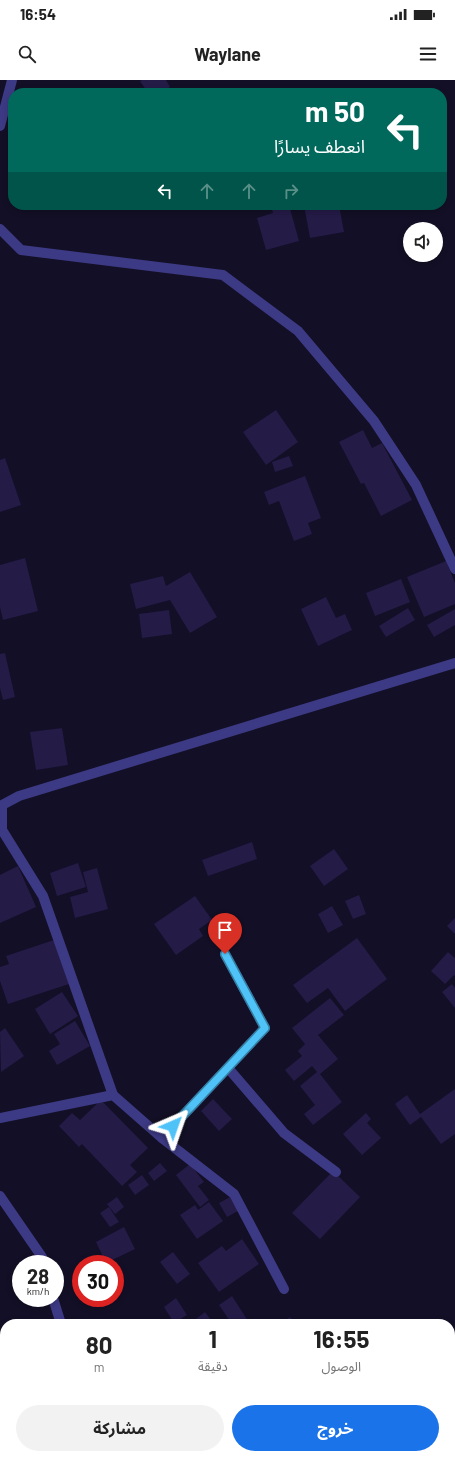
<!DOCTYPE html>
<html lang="ar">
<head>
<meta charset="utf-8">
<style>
	:root { --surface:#fff; --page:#f2f2f2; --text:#222; --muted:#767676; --accent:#1a73e8 }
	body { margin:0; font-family:Barlow,"Noto Sans Arabic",sans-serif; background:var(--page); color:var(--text); direction:rtl; height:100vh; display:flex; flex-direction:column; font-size:15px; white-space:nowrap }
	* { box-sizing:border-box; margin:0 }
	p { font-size:13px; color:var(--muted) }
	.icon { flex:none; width:22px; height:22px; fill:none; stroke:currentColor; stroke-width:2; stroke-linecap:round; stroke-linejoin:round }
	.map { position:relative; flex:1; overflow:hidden; direction:ltr }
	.side { position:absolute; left:0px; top:1239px; width:455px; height:140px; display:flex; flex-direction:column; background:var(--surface); border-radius:16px 16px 0 0; box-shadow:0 2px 6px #0003; direction:rtl }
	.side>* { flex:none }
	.top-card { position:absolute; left:8px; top:8px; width:439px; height:122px; border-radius:16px; box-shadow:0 2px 6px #0003; direction:rtl; background:#00695c; color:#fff; overflow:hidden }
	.buttons { position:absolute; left:403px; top:142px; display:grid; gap:8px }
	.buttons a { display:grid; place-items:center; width:40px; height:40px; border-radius:50%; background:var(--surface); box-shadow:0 2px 6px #0003; font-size:20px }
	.speed { position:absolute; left:12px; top:1175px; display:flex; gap:8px; font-size:20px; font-weight:700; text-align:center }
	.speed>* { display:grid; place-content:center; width:52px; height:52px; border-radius:50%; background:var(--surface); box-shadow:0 2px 6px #0003; line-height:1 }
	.speed small { font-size:10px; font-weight:400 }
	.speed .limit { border:6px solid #d22; background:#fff; color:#111 }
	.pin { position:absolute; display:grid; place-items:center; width:34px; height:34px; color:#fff; margin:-41px -17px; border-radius:50% 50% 50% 0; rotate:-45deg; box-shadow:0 0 4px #0007 }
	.pin .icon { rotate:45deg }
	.me { position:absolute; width:44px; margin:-22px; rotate:43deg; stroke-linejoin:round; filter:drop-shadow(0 0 3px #0008) }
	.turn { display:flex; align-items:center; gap:14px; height:84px; padding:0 16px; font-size:18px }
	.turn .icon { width:52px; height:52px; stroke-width:2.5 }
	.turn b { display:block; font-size:28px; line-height:34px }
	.lanes { display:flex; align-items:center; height:38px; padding:0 16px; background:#0003; justify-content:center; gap:20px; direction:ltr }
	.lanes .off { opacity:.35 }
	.eta { display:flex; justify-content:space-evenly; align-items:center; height:68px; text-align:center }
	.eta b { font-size:24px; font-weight:700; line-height:28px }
	.cta { display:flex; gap:8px; margin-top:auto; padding:8px 16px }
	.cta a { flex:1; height:46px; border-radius:24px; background:var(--accent); color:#fff; font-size:16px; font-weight:700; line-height:46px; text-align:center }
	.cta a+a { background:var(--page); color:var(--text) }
	.status { display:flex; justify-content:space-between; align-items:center; height:28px; padding:0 20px; background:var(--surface); direction:ltr }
	.status svg { height:11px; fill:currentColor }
	header { display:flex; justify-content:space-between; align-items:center; height:52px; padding:0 16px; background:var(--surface); font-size:18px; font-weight:700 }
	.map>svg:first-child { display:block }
</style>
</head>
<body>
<div class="status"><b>16:54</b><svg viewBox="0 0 49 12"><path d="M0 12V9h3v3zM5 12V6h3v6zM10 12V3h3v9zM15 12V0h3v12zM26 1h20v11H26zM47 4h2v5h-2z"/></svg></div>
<header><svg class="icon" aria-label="menu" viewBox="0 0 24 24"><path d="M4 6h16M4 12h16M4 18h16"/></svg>Waylane<svg class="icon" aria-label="search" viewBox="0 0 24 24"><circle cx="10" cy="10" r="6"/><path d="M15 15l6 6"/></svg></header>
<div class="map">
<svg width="455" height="1379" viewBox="0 0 455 1379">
	<rect width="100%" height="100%" fill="#130f26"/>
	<g fill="#241b47">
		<polygon points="142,0 166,0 170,7 161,13 148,13 140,1"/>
		<polygon points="271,125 289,125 299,161 266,170 257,138 273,133"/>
		<polygon points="304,125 339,125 344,152 310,158"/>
		<polygon points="276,330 298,362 266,385 243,352"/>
		<polygon points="363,350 372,368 382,363 412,420 381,436 364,403 361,404 339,362"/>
		<polygon points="289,376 293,386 275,392 272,382"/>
		<polygon points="5,378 21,425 0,432 0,380"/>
		<polygon points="305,396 321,438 308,443 312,454 294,461 279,421 269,425 264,412"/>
		<polygon points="25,478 38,531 3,540 0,527 0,485"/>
		<polygon points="446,481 455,503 455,524 424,537 407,497"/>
		<polygon points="190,492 217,537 190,553 170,520 136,529 130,504 163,496 166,506"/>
		<polygon points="401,499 410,522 375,536 366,513"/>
		<polygon points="326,517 336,538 345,534 352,550 318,566 301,529"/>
		<polygon points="408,528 415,540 386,557 379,546"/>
		<polygon points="455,529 455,545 434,557 427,545"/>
		<polygon points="169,530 172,554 142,558 139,534"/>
		<polygon points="5,573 15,617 3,620 0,608 0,574"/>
		<polygon points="62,648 68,685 36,690 30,652"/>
		<polygon points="252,762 257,779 208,796 202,780"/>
		<polygon points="334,769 348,789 324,806 310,786"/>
		<polygon points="78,783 86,807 57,816 50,793"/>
		<polygon points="18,786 36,827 0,843 0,795"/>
		<polygon points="97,788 108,829 75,838 70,817 88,812 83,792"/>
		<polygon points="359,815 366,834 353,839 345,821"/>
		<polygon points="195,816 212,840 199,849 203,856 176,875 154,844"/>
		<polygon points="332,826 343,845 328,853 318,834"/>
		<polygon points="227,832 235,844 222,852 215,841"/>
		<polygon points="455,838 455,854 447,846"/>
		<polygon points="357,858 387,899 345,931 328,908 307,923 293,905"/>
		<polygon points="54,860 69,904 8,924 0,901 0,887 9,884 6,876"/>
		<polygon points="448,872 455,878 455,896 454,895 445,904 431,891"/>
		<polygon points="452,904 455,908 455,928 442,912"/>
		<polygon points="62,912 78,936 50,954 35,929"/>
		<polygon points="330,918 344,935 318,955 338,979 320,994 342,1022 313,1045 304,1034 315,1025 300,1006 317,992 312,986 294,1001 285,990 302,976 298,971 305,964 292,948"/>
		<polygon points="75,941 90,966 57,985 49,971 60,964 54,954"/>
		<polygon points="5,948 24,976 1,992 0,952"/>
		<polygon points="455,1009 455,1054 441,1064 421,1037 410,1045 395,1024 407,1015 420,1034"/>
		<polygon points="213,1019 232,1039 219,1051 201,1031"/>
		<polygon points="101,1020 148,1068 130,1085 137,1092 122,1106 82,1064 79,1067 59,1046 72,1033 80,1040"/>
		<polygon points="366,1033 371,1039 367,1043 381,1058 362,1075 343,1054"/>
		<polygon points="160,1083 167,1091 154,1101 148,1093"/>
		<polygon points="190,1084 204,1102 198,1106 209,1120 200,1127 176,1095"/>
		<polygon points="333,1091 360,1117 320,1159 292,1133"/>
		<polygon points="142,1095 149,1105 135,1115 128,1105"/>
		<polygon points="117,1117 124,1127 115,1134 107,1124"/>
		<polygon points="230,1117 238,1131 227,1137 219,1123"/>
		<polygon points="209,1122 223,1141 197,1159 180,1135 195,1125 198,1130"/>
		<polygon points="109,1127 119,1142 110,1147 100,1133"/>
		<polygon points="124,1147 135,1169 106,1183 96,1162"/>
		<polygon points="242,1159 259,1184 219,1212 198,1183 222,1166 226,1171"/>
		<polygon points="173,1172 190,1194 177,1204 160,1182"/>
		<polygon points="232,1216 250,1244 232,1244 219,1225"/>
		<polygon points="176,1218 187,1235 174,1243 164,1227"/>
		<polygon points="205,1232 214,1244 194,1244 192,1242"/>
		<polygon points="290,1237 295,1244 280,1244"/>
		<polygon points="450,1371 454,1379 414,1379 413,1378 420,1374 450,1374"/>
		<polygon points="310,1374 333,1374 319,1379 311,1379"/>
	</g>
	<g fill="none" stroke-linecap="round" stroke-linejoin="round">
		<g stroke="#3d3a85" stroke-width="10">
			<polyline points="0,46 12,0"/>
			<polyline points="0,149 21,170 223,195 298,251 374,341 416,405 455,489"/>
			<polyline points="228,988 284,1053 336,1092"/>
			<polyline points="113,1015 43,816 2,750 2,725 19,716 455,583"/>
			<polyline points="0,1038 113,1015 162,1058 265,948 225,874"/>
			<polyline points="162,1058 234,1114 284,1209"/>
			<polyline points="0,1116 42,1177 44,1184"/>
			<polyline points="53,1218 61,1244"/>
			<polyline points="450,1289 455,1295"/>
			<polyline points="112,1374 114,1379"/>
		</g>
	</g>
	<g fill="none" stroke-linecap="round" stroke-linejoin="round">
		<defs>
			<polyline id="route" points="173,1046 265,948 225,874"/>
		</defs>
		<use href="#route" stroke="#337fa1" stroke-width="10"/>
		<use href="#route" stroke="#4fc3f7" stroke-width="7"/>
	</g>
</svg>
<div class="buttons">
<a><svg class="icon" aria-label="sound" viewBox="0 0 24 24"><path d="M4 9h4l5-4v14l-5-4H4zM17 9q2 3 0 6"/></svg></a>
</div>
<div class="speed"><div>28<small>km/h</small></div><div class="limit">30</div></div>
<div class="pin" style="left:225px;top:874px;background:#d93025"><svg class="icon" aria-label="arrive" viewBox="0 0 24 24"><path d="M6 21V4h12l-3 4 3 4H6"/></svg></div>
<svg class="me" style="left:173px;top:1046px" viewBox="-20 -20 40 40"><path d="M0-17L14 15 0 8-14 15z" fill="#4fc3f7" stroke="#fff" stroke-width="4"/></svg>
<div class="top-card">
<div class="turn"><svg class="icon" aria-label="left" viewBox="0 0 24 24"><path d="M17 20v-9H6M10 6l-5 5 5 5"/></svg><div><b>50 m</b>انعطف يسارًا</div></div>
<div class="lanes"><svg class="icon" aria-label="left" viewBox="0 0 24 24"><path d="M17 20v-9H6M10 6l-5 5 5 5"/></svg><svg class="icon off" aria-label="ahead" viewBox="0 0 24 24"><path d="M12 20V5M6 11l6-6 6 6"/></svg><svg class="icon off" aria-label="ahead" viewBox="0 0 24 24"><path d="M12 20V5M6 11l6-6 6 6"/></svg><svg class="icon off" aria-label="right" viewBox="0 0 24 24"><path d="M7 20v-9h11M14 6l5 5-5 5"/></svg></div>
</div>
<section class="side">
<div class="eta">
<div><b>16:55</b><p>الوصول</p></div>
<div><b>1</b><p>دقيقة</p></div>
<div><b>80</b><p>m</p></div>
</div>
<div class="cta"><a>خروج</a><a>مشاركة</a></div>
</section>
</div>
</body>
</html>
